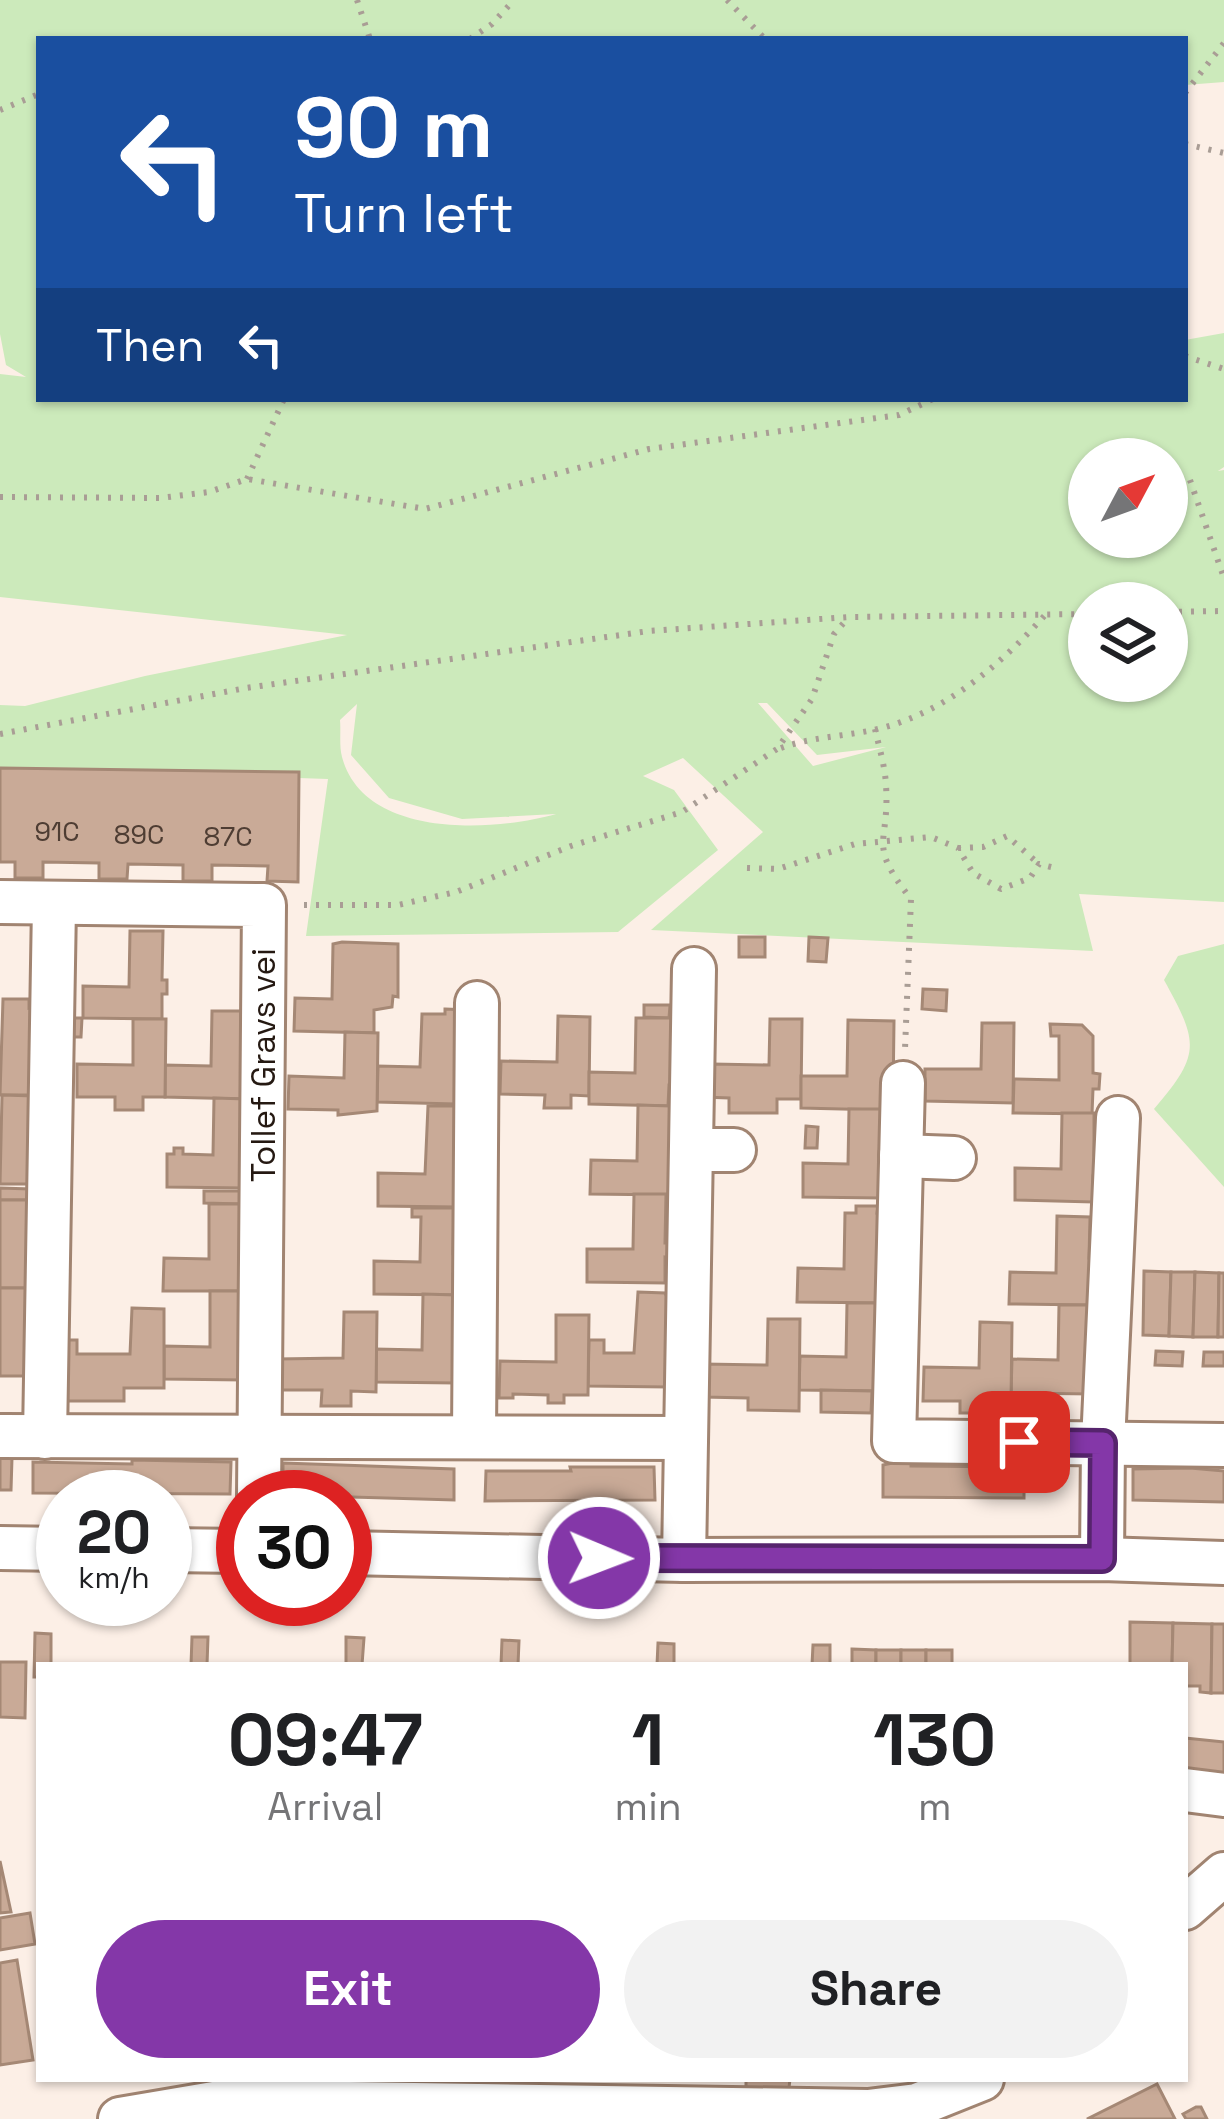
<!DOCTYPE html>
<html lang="en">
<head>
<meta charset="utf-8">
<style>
	:root { --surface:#fff; --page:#f2f2f2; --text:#202124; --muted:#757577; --accent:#8437a8 }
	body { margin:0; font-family:"Space Grotesk",sans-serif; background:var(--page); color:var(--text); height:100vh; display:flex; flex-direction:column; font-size:45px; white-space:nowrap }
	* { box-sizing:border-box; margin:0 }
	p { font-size:39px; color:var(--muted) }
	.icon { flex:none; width:66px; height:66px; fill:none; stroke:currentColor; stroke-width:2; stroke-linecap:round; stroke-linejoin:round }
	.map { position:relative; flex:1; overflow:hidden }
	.details { position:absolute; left:36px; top:1662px; width:1152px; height:420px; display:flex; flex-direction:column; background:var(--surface); border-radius:0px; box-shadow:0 3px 9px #0004 }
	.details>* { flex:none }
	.guide { position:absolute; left:36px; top:36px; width:1152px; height:366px; border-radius:0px; box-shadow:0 3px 9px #0004; background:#1a4fa0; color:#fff; overflow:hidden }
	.needle { width:78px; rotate:49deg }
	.fabs { position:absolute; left:1068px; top:438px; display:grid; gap:24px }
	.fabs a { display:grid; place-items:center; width:120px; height:120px; border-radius:50%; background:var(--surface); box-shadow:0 3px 9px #0004; font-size:60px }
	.speed { position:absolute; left:36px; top:1470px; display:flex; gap:24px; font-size:60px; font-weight:700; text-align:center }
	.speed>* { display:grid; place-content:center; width:156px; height:156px; border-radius:50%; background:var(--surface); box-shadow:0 3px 9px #0004; line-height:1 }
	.speed small { font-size:30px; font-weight:400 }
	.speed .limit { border:18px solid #d22; background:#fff; color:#111 }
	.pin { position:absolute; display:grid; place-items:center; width:102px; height:102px; color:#fff; margin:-51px; border-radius:24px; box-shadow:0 6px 18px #0006 }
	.me { position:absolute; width:132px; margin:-66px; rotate:91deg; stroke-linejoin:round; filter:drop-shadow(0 0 9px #0008) }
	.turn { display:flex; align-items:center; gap:42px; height:252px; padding:0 60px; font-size:54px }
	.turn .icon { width:156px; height:156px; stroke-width:2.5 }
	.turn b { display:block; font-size:84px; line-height:102px }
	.then { display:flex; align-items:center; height:114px; padding:0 60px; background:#0003; gap:24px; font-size:45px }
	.eta { display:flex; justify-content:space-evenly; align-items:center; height:204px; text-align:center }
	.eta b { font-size:72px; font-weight:700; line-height:84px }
	.action { display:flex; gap:24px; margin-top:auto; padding:24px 60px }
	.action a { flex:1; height:138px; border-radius:72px; background:var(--accent); color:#fff; font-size:48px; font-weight:700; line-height:138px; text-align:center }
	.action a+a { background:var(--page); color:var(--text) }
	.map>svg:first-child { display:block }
</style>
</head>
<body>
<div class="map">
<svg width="1224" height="2119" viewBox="0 0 1224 2119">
	<rect width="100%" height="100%" fill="#fcefe6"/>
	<g fill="#cceabb" fill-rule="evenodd">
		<path d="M 0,0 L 1224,0 L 1224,82 L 1185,85 L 1185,39 L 39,39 L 39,399 L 1185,399 L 1185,340 L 1224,333 L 1224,467 L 1218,471 L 1224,470 L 1224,902 L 1079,894 L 1093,951 L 651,930 L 763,832 L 683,758 L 643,776 L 674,790 L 718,850 L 618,932 L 306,936 L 328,779 L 0,768 L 0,705 L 25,706 L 145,676 L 347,635 L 0,597 L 0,374 L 26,377 L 6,365 L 0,334 ZM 1089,459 L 1167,459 L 1167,537 L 1089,537 ZM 1089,603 L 1167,603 L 1167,681 L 1089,681 ZM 758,703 L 767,703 L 817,755 L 886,747 L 813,766 ZM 357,704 L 351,755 L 389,798 L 462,819 L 556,814 C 493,832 364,839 342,757 C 339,746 341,732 340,720 Z"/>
		<path d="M 1224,944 L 1224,1187 L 1154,1109 C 1201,1054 1199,1043 1164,980 L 1178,956 Z"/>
	</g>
	<g fill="#c9aa97" stroke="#a58875" stroke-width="3">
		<polygon points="0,768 299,772 298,882 267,881 268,866 212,865 212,881 183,881 183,865 128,864 127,879 99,879 99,863 43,862 43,878 15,878 15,862 0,862"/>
		<polygon points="130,931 163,931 162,980 167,980 167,994 162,994 162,1019 83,1018 83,986 129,987"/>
		<rect x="739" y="937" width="26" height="20"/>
		<polygon points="809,937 828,938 826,962 808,961"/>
		<polygon points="342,942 398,944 398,997 393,996 392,1007 374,1010 374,1033 294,1031 295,998 332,999 333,944"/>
		<polygon points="923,989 947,990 946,1011 922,1009"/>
		<polygon points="3,999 29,999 29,1008 33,1007 32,1095 0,1095"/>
		<polygon points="644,1005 670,1005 669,1018 644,1017"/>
		<polygon points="445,1009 468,1010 456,1104 377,1102 378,1066 420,1067 422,1014 445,1014"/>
		<polygon points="212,1011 245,1011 244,1099 165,1097 165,1065 211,1066"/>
		<polygon points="558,1016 590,1017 589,1096 571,1095 571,1108 544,1108 545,1095 500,1094 501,1061 557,1062"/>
		<polygon points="69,1018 82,1018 81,1037 68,1037"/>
		<polygon points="636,1018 682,1018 681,1085 669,1085 668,1106 589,1104 589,1072 635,1073"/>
		<polygon points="133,1019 166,1019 165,1097 143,1097 143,1110 115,1110 115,1097 77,1097 77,1064 133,1065"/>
		<polygon points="770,1019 802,1019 801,1099 777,1099 777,1113 729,1113 729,1098 703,1097 713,1064 769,1065"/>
		<polygon points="848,1020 894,1021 893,1098 883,1110 801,1108 801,1076 847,1076"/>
		<polygon points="982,1023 1014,1023 1013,1103 925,1101 925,1069 981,1069"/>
		<polygon points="1050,1024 1082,1025 1093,1036 1093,1073 1100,1074 1099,1089 1093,1089 1092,1114 1013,1113 1014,1079 1059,1080 1059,1036 1051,1036"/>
		<polygon points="345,1032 378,1033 377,1111 338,1115 338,1110 288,1109 289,1076 344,1078"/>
		<polygon points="2,1095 35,1096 34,1184 0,1184"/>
		<polygon points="214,1098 247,1099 246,1188 167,1187 167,1154 174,1154 174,1148 183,1148 183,1154 213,1155"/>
		<polygon points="638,1105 671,1106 670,1195 590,1194 591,1160 637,1161"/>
		<polygon points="428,1106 456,1106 458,1207 378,1206 378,1173 425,1174"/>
		<polygon points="849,1109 882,1109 881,1198 803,1197 803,1163 848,1164"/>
		<polygon points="1062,1113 1094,1113 1094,1155 1100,1156 1100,1176 1093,1176 1093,1202 1015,1200 1015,1168 1061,1169"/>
		<polygon points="806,1126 818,1127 817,1148 805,1148"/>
		<polygon points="0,1188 30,1189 30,1200 0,1200"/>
		<polygon points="204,1191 242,1191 242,1204 204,1203"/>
		<polygon points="634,1194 666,1194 665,1243 670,1243 670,1258 665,1257 665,1283 587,1282 587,1249 633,1249"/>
		<polygon points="0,1200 30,1200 28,1288 0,1288"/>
		<polygon points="209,1204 242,1204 241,1291 163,1291 164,1258 209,1259"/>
		<polygon points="856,1206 878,1206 877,1213 886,1213 885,1303 797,1302 798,1268 844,1269 845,1213 856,1213"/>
		<polygon points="412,1208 454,1208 453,1254 464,1255 464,1274 453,1274 453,1295 374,1294 374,1261 420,1262 421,1217 412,1217"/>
		<polygon points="1057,1216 1090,1217 1089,1258 1096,1258 1095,1281 1089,1281 1088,1305 1009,1304 1010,1272 1056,1273"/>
		<polygon points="1144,1271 1171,1272 1169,1336 1143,1335"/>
		<polygon points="1171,1272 1195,1272 1193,1337 1169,1336"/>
		<polygon points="1195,1272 1219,1273 1218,1337 1193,1337"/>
		<polygon points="1219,1273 1224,1273 1224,1337 1218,1337"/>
		<polygon points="0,1288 32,1288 30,1376 0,1376"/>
		<polygon points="210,1291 244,1291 243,1380 164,1379 164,1346 210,1347"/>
		<polygon points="638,1292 665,1293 668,1299 667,1387 588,1386 589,1340 604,1340 604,1353 634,1353"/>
		<polygon points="423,1294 456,1295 455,1383 376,1382 376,1349 422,1350"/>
		<polygon points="847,1303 880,1303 878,1398 872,1398 872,1391 799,1390 800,1356 846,1357"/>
		<polygon points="1059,1305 1092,1305 1091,1394 1011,1393 1012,1359 1058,1360"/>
		<polygon points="132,1308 164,1309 164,1388 124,1388 124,1401 64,1401 68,1340 77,1340 77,1354 130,1354"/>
		<polygon points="344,1312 377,1312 376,1392 351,1391 351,1406 321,1406 322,1390 277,1390 277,1359 343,1358"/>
		<polygon points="556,1315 589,1315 588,1395 564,1395 564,1403 548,1403 548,1395 513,1394 513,1398 499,1398 500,1361 556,1362"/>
		<polygon points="768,1319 800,1319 799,1411 748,1410 748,1398 704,1397 704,1364 767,1365"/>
		<polygon points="980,1322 1012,1323 1011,1402 990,1401 990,1413 960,1413 960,1401 923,1401 924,1367 979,1368"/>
		<polygon points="1156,1351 1183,1352 1182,1366 1155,1365"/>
		<polygon points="1204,1352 1224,1352 1224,1366 1203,1366"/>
		<polygon points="821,1390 872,1391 871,1413 821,1412"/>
		<polygon points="0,1457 12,1458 11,1490 0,1490"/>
		<polygon points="132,1460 231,1462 230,1494 33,1493 33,1462 132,1464"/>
		<polygon points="897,1462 911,1462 911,1466 1024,1467 1024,1498 883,1497 883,1465"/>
		<polygon points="283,1463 454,1469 454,1500 283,1495"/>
		<polygon points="570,1467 654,1467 655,1500 485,1501 486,1471 571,1471"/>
		<polygon points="1190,1468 1224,1471 1224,1502 1133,1500 1133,1469"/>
		<polygon points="1130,1622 1173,1623 1172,1665 1130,1665"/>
		<polygon points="1173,1623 1212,1624 1211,1693 1200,1692 1200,1686 1185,1686 1185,1665 1172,1665"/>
		<polygon points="1212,1624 1224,1624 1224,1693 1211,1693"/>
		<polygon points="35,1633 51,1634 51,1665 39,1665 39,1677 34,1677"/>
		<polygon points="192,1637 208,1637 207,1665 191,1665"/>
		<polygon points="346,1637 364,1638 362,1665 346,1665"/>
		<polygon points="502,1640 519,1641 518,1665 501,1665"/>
		<polygon points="658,1643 674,1644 674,1665 657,1665"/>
		<polygon points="813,1645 830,1645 830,1665 812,1665"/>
		<polygon points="852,1649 876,1650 876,1665 852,1665"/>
		<rect x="876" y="1650" width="25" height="15"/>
		<rect x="901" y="1650" width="25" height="15"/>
		<rect x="926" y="1650" width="26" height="15"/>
		<polygon points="0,1662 26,1662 25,1718 0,1717"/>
		<polygon points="1185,1738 1224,1742 1224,1774 1185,1770"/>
		<polygon points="0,1861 11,1912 0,1913"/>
		<polygon points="30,1913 35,1944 0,1950 0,1918"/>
		<polygon points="17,1960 33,2060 0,2065 0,1963"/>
		<polygon points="746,2079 790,2079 789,2088 746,2088"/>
		<polygon points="1157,2084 1175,2119 1087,2119"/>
		<polygon points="1196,2107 1201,2107 1207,2119 1186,2119 1183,2114"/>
	</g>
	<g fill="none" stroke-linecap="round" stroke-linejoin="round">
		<defs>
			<g id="minor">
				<polyline points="0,902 264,905 259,1497"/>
				<polyline points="903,1083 894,1441 1224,1445"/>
				<polyline points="691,1150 734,1150"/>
				<polyline points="901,1156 954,1158"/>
				<polyline points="0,1436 686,1438"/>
				<polyline points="45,1437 54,905"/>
				<polyline points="474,1437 477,1003"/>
				<polyline points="0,1548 63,1549"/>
				<polyline points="165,1550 243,1551"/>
				<polyline points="345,1553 684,1560 1102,1559 1224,1563"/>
				<polyline points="1102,1559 1103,1443 1118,1118"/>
				<polyline points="684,1560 694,969"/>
				<polyline points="1185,1790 1224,1795"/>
				<polyline points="1185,1908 1224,1874"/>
				<polyline points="120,2119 226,2101 868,2111 917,2105 982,2079"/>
			</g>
		</defs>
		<use href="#minor" stroke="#a18471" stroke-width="48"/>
		<g stroke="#a99d95" stroke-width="6" stroke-dasharray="3 9" stroke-linecap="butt">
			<polyline points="357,0 370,39"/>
			<polyline points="727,0 765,39"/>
			<polyline points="470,39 492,24 514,0"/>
			<polyline points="1185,93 1224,43"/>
			<polyline points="0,110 39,94"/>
			<polyline points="1185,144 1224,153"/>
			<polyline points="1185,356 1224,369"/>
			<polyline points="247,479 284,399"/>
			<polyline points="1190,480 1224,578"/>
			<polyline points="0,497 160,498 209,492 247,479 425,509 649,449 899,415 933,399"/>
			<polyline points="1167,612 1224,611"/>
			<path d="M 875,729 C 879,747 885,766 886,785 C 890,846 866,842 911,899 L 905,1049"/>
			<polyline points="0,734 246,688 649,631 849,617 1089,614"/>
			<path d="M 781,748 C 819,734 862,737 901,722 C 957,702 1006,659 1045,615"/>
			<polyline points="958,848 983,847 1007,836 1039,864"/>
			<polyline points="747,868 778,869 855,844 931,837 958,848 973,873 1001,889 1030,878 1039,864 1059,869"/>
			<polyline points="304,905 398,905 456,892 571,846 682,812 777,749 812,699 834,634 848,618"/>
		</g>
		<use href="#minor" stroke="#fff" stroke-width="42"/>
	</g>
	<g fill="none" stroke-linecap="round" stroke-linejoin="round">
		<defs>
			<polyline id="route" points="599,1558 1102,1559 1103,1443 1019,1442"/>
		</defs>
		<use href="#route" stroke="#56246d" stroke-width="30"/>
		<use href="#route" stroke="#8437a8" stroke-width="21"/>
	</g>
	<g text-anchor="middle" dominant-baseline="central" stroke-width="12" stroke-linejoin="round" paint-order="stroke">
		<g font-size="27" fill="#4e3d33">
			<text x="57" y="831">91C</text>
			<text x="139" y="834">89C</text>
			<text x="228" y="836">87C</text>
		</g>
		<g font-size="33" fill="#251912" stroke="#fff">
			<text transform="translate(264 1065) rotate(-90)">Tollef Gravs vei</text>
		</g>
	</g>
</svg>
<div class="fabs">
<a><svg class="needle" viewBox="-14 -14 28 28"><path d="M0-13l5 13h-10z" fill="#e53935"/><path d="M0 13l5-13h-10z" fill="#757577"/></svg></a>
<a><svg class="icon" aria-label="layers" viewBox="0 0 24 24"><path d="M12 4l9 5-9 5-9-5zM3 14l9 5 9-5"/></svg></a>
</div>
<div class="speed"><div>20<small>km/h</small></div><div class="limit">30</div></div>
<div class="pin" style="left:1019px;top:1442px;background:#d93025"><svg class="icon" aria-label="arrive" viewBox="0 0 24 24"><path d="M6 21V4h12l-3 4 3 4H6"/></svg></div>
<svg class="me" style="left:599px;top:1558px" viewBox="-20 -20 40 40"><circle r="17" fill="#8437a8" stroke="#fff" stroke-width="3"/><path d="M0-11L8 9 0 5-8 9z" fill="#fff"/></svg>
<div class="guide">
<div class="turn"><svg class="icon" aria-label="left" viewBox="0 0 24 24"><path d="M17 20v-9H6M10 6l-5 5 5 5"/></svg><div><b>90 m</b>Turn left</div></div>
<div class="then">Then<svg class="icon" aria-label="left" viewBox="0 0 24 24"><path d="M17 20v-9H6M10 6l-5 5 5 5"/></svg></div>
</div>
<section class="details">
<div class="eta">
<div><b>09:47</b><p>Arrival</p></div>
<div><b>1</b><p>min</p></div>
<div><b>130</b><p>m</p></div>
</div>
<div class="action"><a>Exit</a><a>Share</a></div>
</section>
</div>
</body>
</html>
